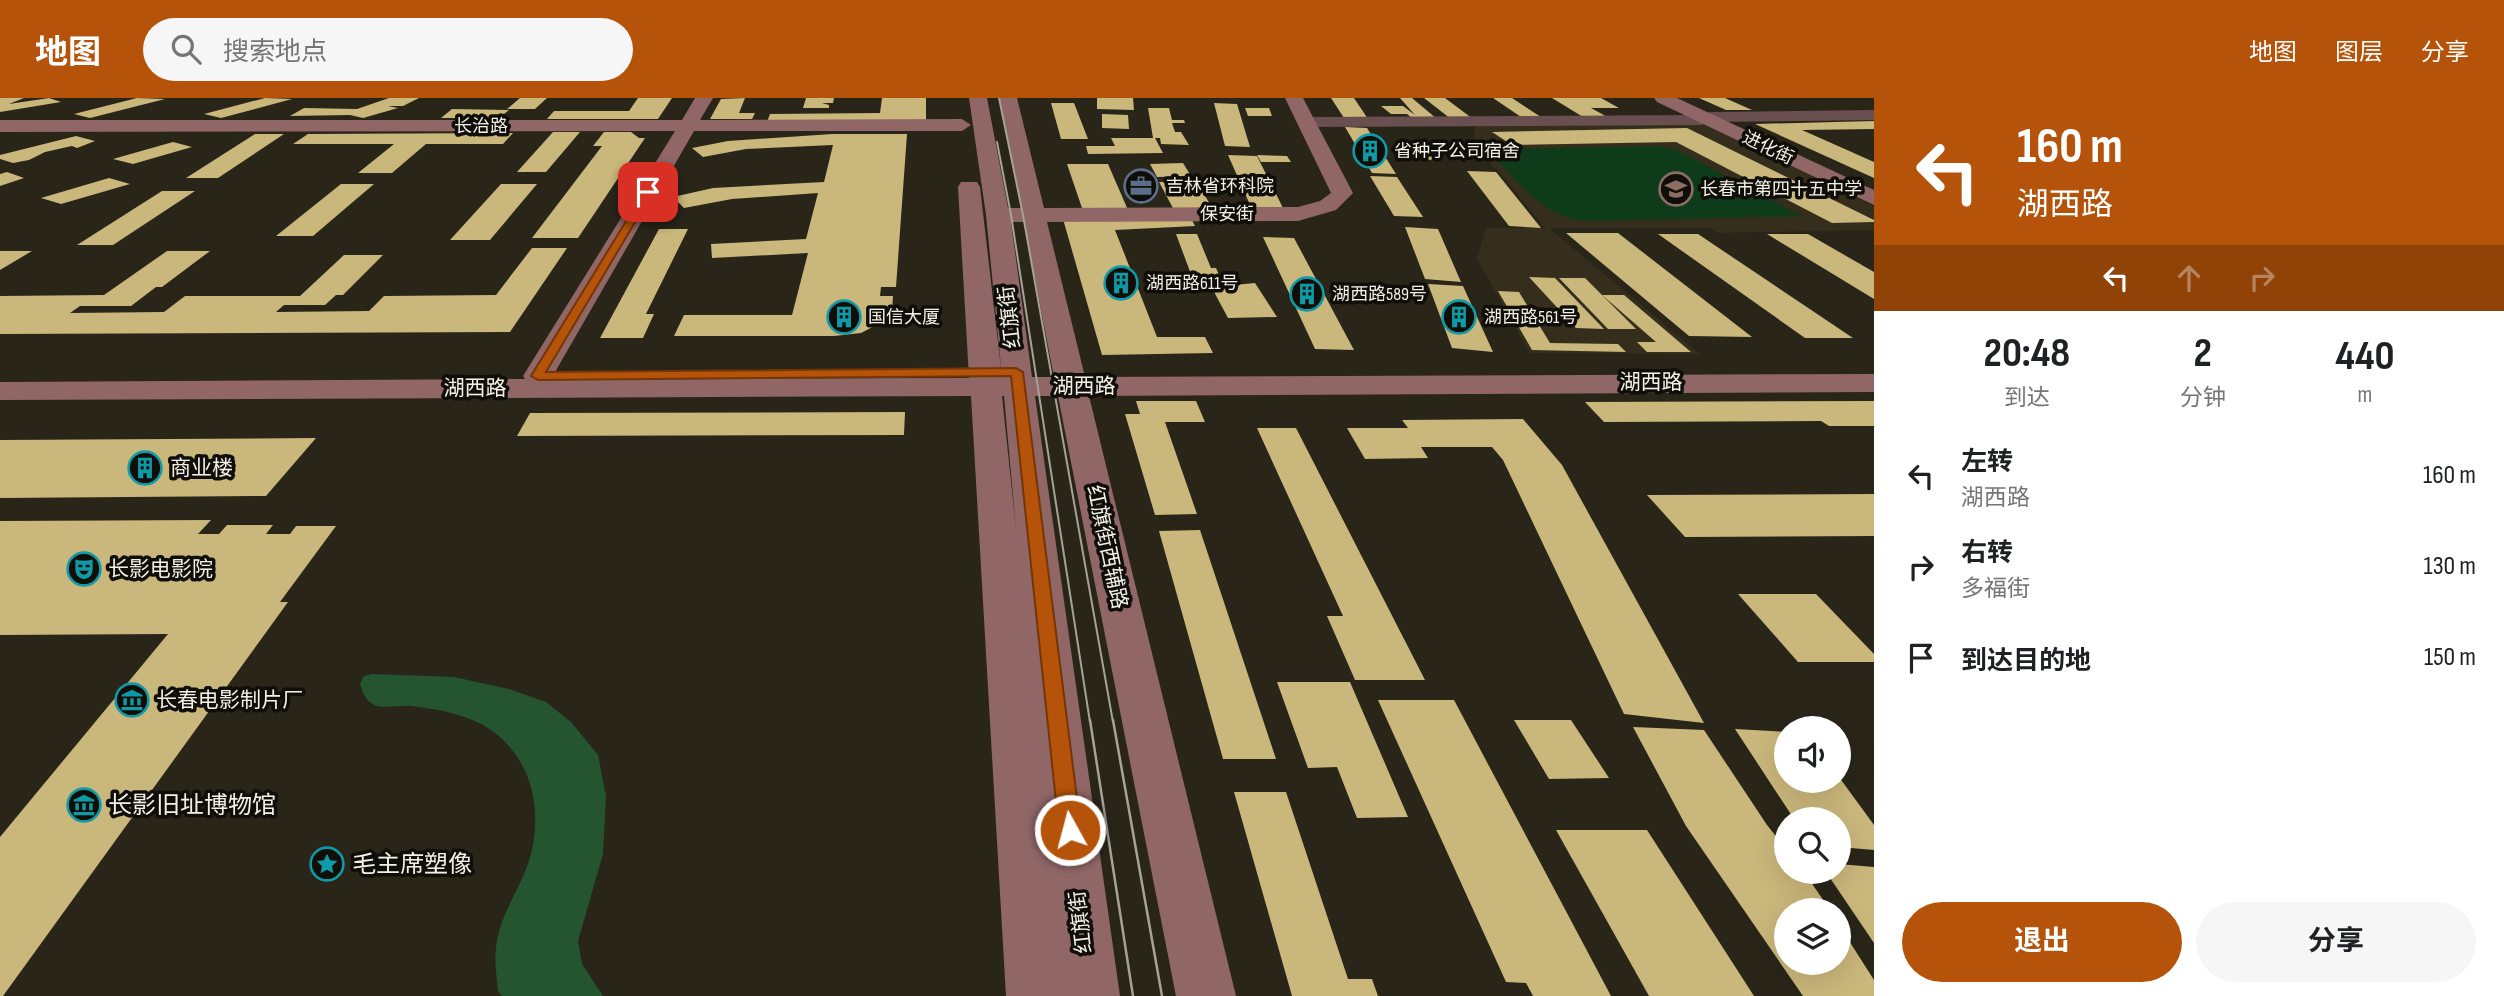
<!DOCTYPE html>
<html lang="zh">
<head>
<meta charset="utf-8">
<style>
	:root { --surface:#fff; --page:#f6f6f6; --text:#202124; --muted:#757577; --accent:#b45309 }
	body { margin:0; font-family:"Sofia Sans Condensed","Noto Sans SC",sans-serif; background:var(--page); color:var(--text); height:100vh; display:flex; flex-direction:column; font-size:26px; white-space:nowrap }
	* { box-sizing:border-box; margin:0 }
	p { font-size:23px; color:var(--muted) }
	.icon { flex:none; width:38px; height:38px; fill:none; stroke:currentColor; stroke-width:2; stroke-linecap:round; stroke-linejoin:round }
	.map { position:relative; flex:1; overflow:hidden }
	.drawer { display:flex; flex-direction:column; background:var(--surface); width:630px }
	.drawer>* { flex:none }
	.hud { background:#b45309; color:#fff; overflow:hidden }
	.tools { position:absolute; left:1774px; top:618px; display:grid; gap:14px }
	.tools a { display:grid; place-items:center; width:77px; height:77px; border-radius:50%; background:var(--surface); box-shadow:0 7px 28px #0002; font-size:35px }
	.pin { position:absolute; display:grid; place-items:center; width:60px; height:60px; color:#fff; margin:-30px; border-radius:14px; box-shadow:0 4px 10px #0006 }
	.me { position:absolute; width:77px; margin:-38px; rotate:353deg; stroke-linejoin:round; filter:drop-shadow(0 0 5px #0008) }
	.turn { display:flex; align-items:center; gap:24px; height:147px; padding:0 28px; font-size:32px }
	.turn .icon { width:91px; height:91px; stroke-width:2.5 }
	.turn b { display:block; font-size:49px; line-height:60px }
	.lanes { display:flex; align-items:center; height:66px; padding:0 28px; background:#0003; justify-content:center; gap:35px; direction:ltr }
	.lanes .off { opacity:.35 }
	.eta { display:flex; justify-content:space-evenly; align-items:center; height:119px; text-align:center }
	.eta b { font-size:42px; font-weight:700; line-height:49px }
	.action { display:flex; gap:14px; margin-top:auto; padding:14px 28px }
	.action a { flex:1; height:80px; border-radius:42px; background:var(--accent); color:#fff; font-size:28px; font-weight:700; line-height:80px; text-align:center }
	.action a+a { background:var(--page); color:var(--text) }
	ul { padding:0; list-style:none }
	li { display:flex; align-items:center; gap:21px; height:91px; padding:0 28px }
	li div { flex:1 }
	li b { display:block; font-size:26px }
	li em { font-style:normal }
	header { display:flex; align-items:center; gap:42px; box-sizing:border-box; height:98px; padding:0 35px; background:var(--accent); color:#fff }
	header strong { font-size:33px }
	nav { display:flex; gap:38px; margin-inline-start:auto; font-size:24px }
	.search { width:490px; height:63px; background:var(--page); display:flex; align-items:center; gap:18px; box-sizing:border-box; padding:0 24px; border-radius:38px; color:var(--muted); font-size:26px }
	main { display:flex; flex:1; min-height:0 }
	.map>svg:first-child { display:block }
</style>
</head>
<body>
<header>
<strong>地图</strong>
<div class="search"><svg class="icon" aria-label="search" viewBox="0 0 24 24"><circle cx="10" cy="10" r="6"/><path d="M15 15l6 6"/></svg>搜索地点</div>
<nav><a>地图</a><a>图层</a><a>分享</a></nav>
</header>
<main>
<div class="map">
<svg width="1874" height="898" viewBox="0 0 1874 898">
	<rect width="100%" height="100%" fill="#292519"/>
	<polygon fill="#352e1c" points="1704,25 1874,108 1874,132 1717,135 1710,130 1549,130 1700,256 1530,255 1477,161 1486,130 1545,130 1499,74 1472,48 1475,30 1479,27"/>
	<path fill="#0e3c1b" d="M 1658,48 L 1677,52 L 1801,118 L 1587,123 C 1543,120 1520,85 1491,56 L 1501,51 Z"/>
	<path fill="#255530" d="M 372,576 L 454,579 L 509,591 L 546,604 L 571,624 L 598,657 L 606,698 L 603,756 L 578,843 L 582,866 L 603,898 L 502,898 L 498,893 C 497,879 494,864 496,850 C 499,819 518,794 528,766 C 549,704 525,635 458,617 C 443,612 427,610 411,608 C 401,607 384,611 374,607 C 365,602 363,595 360,586 L 364,578 Z"/>
	<g fill="#cab77b">
		<polygon points="0,0 24,0 9,6 49,0 61,4 0,14"/>
		<polygon points="137,0 165,1 90,20 74,16"/>
		<polygon points="265,0 292,1 221,20 204,16"/>
		<polygon points="389,0 419,0 403,8 388,8 398,10 363,20 350,17 290,18 304,10 357,11"/>
		<polygon points="520,0 547,0 535,11 507,11"/>
		<polygon points="638,0 672,0 658,21 547,21 554,13 629,13"/>
		<polygon points="745,0 739,15 755,15 752,21 710,21 721,1"/>
		<polygon points="806,0 834,0 833,5 822,5 829,7 829,10 803,10"/>
		<polygon points="882,0 926,0 926,23 767,24 770,16 880,15"/>
		<polygon points="1097,0 1133,0 1134,12 1097,11"/>
		<polygon points="1331,0 1354,0 1368,21 1344,20"/>
		<polygon points="1400,0 1412,0 1437,21 1413,21 1407,16 1391,16 1381,8 1403,8 1415,17"/>
		<polygon points="1424,0 1445,0 1473,21 1451,21"/>
		<polygon points="1493,0 1512,0 1544,21 1524,21"/>
		<polygon points="1552,0 1601,0 1619,10 1591,10 1611,21 1588,22"/>
		<polygon points="1699,0 1725,0 1752,12 1726,12"/>
		<polygon points="1051,5 1074,5 1088,41 1061,41"/>
		<polygon points="1214,5 1237,6 1250,49 1225,48"/>
		<polygon points="1148,10 1169,10 1172,22 1184,22 1185,25 1172,25 1175,34 1181,34 1189,47 1161,46 1160,40 1153,40"/>
		<polygon points="1245,10 1269,10 1272,18 1248,18"/>
		<polygon points="452,11 509,12 499,20 441,20"/>
		<polygon points="1102,16 1128,17 1129,31 1102,30"/>
		<polygon points="1874,23 1874,31 1802,32 1874,64 1874,80 1755,26"/>
		<polygon points="1345,29 1367,30 1396,76 1372,75"/>
		<polygon points="1687,30 1874,122 1874,124 1832,125 1676,44 1512,47 1492,34"/>
		<polygon points="553,34 580,34 546,74 517,74"/>
		<polygon points="604,34 631,34 639,40 645,40 578,140 532,140 602,48 593,48"/>
		<polygon points="513,35 503,46 426,46 392,75 358,75 394,46 293,46 308,36"/>
		<polygon points="255,36 284,36 218,80 186,80"/>
		<polygon points="832,36 907,36 896,189 881,189 880,198 893,198 892,215 888,221 861,235 834,238 674,238 684,217 792,217 808,155 712,160 711,146 806,141 818,95 732,101 684,110 673,99 713,90 824,84 833,47 746,51 703,59 692,50 728,43"/>
		<polygon points="76,38 95,43 77,50 72,48 45,54 29,62 13,65 0,61 0,57"/>
		<polygon points="1111,40 1155,40 1163,55 1088,56 1086,48 1115,48"/>
		<polygon points="1415,43 1442,47 1431,62 1404,57"/>
		<polygon points="173,44 192,49 133,66 113,61"/>
		<polygon points="1228,57 1257,58 1283,110 1251,109"/>
		<polygon points="1257,57 1287,58 1291,64 1261,64"/>
		<polygon points="1183,65 1191,78 1157,79 1150,66"/>
		<polygon points="1067,66 1108,66 1128,112 1083,113"/>
		<polygon points="1467,73 1496,74 1541,130 1509,128"/>
		<polygon points="7,74 24,80 0,88 0,76"/>
		<polygon points="1370,78 1397,79 1423,119 1394,118"/>
		<polygon points="109,80 130,86 61,106 41,100"/>
		<polygon points="1196,83 1213,111 1174,112 1159,84"/>
		<polygon points="341,86 374,86 313,138 276,138"/>
		<polygon points="501,86 537,86 490,142 450,142"/>
		<polygon points="162,93 195,93 113,147 77,147"/>
		<polygon points="1191,120 1195,128 1115,132 1157,239 1205,239 1213,255 1102,257 1063,121"/>
		<polygon points="1405,129 1438,131 1461,184 1425,181"/>
		<polygon points="659,131 688,131 646,216 654,216 643,240 600,240"/>
		<polygon points="1566,135 1618,135 1752,239 1689,238"/>
		<polygon points="1176,136 1197,136 1211,170 1216,170 1224,188 1255,185 1277,219 1228,220 1213,192 1223,192 1220,188 1195,187"/>
		<polygon points="1658,136 1698,136 1853,240 1805,240"/>
		<polygon points="1767,136 1808,136 1874,174 1874,201"/>
		<polygon points="1263,139 1294,140 1354,252 1315,251"/>
		<polygon points="532,150 567,150 510,234 0,236 0,198 104,197 167,153 210,153 162,189 156,189 131,208 80,208 70,215 164,214 185,198 300,198 344,157 383,157 343,197 336,197 325,207 284,207 276,214 369,213 384,198 496,197"/>
		<polygon points="0,153 32,153 0,172"/>
		<polygon points="1529,179 1555,180 1604,231 1576,230"/>
		<polygon points="1559,180 1585,180 1636,231 1608,231"/>
		<polygon points="1428,186 1463,188 1493,254 1452,250"/>
		<polygon points="1498,193 1519,194 1550,245 1618,246 1626,254 1532,252"/>
		<polygon points="1602,197 1624,197 1691,254 1647,254 1637,244 1656,244"/>
		<polygon points="1136,303 1196,303 1205,324 1165,324 1197,416 1155,417 1125,316 1140,316"/>
		<polygon points="1874,303 1874,328 1829,328 1821,323 1604,324 1585,304"/>
		<polygon points="905,314 904,337 517,338 530,315"/>
		<polygon points="1523,321 1562,367 1704,625 1624,616 1503,362 1492,349 1421,349 1428,360 1365,361 1347,330 1408,330 1402,322"/>
		<polygon points="1257,330 1296,330 1425,582 1355,582 1327,518 1343,518"/>
		<polygon points="316,340 266,398 0,400 0,342"/>
		<polygon points="1874,396 1874,438 1685,439 1647,397"/>
		<polygon points="211,422 198,436 219,436 227,427 273,427 266,436 290,436 296,428 336,428 280,504 288,504 3,898 0,898 0,739 168,536 0,537 0,423"/>
		<polygon points="1200,432 1276,661 1223,661 1159,433"/>
		<polygon points="1738,496 1816,496 1874,556 1874,564 1798,564"/>
		<polygon points="1277,584 1350,584 1408,719 1357,720 1337,669 1308,670"/>
		<polygon points="1378,602 1454,602 1611,898 1533,898 1526,885 1506,884"/>
		<polygon points="1514,622 1571,622 1609,680 1549,681"/>
		<polygon points="1633,629 1704,632 1767,727 1787,752 1787,774 1804,774 1830,812 1787,812 1787,864 1839,864 1839,827 1874,882 1874,898 1803,898 1686,728"/>
		<polygon points="1735,631 1787,634 1787,682 1839,682 1839,679 1874,727 1874,752 1839,749 1839,721 1794,721"/>
		<polygon points="1234,694 1286,694 1348,881 1372,881 1378,898 1292,898"/>
		<polygon points="1556,732 1647,732 1754,898 1649,898"/>
		<polygon points="1839,766 1874,769 1874,845 1826,774 1839,774"/>
	</g>
	<g fill="none" stroke-linecap="round" stroke-linejoin="round">
		<polygon fill="#6a4f50" fill-rule="evenodd" points="1874,12 1874,22 1712,24 1701,27 1307,29 1299,24 1307,19 1700,17 1711,14"/>
		<g fill="#906667" fill-rule="evenodd">
			<path d="M 695,0 L 713,0 L 700,22 L 962,21 L 971,27 L 962,33 L 694,33 L 551,281 L 969,280 L 958,89 L 961,84 L 977,84 L 980,89 L 1002,279 L 986,117 L 969,0 L 987,0 L 1008,110 L 1021,110 L 999,0 L 1017,0 L 1044,110 L 1298,109 L 1320,103 L 1331,95 L 1285,0 L 1303,0 L 1353,95 L 1336,112 L 1298,123 L 1047,124 L 1085,279 L 1874,276 L 1874,294 L 1089,298 L 1236,898 L 1176,898 L 1058,298 L 1035,298 L 1120,898 L 1006,898 L 971,298 L 0,302 L 0,284 L 525,281 L 523,278 L 675,33 L 0,34 L 0,22 L 682,22 ZM 1011,124 L 1024,124 L 1054,279 L 1032,279 ZM 1002,298 L 1004,298 L 1016,431 Z"/>
			<polygon points="1654,0 1677,0 1874,92 1874,107 1657,4"/>
		</g>
		<g stroke="#a5a298" stroke-width="2">
			<polyline points="999,0 1023,117 1113,624"/>
			<polyline points="997,44 1011,117 1090,624"/>
		</g>
		<g stroke="#a5a298" stroke-width="2.5">
			<polyline points="1090,622 1133,898"/>
			<polyline points="1113,622 1162,898"/>
		</g>
	</g>
	<polygon fill="#b45309" stroke="#753606" stroke-width="2" points="648,91 653,94 546,274 1016,270 1023,274 1081,732 1077,738 1070,741 1062,738 1059,732 1011,278 538,282 531,278 644,94"/>
	<defs>
		<symbol id="building-ring" viewBox="-11 -11 22 22"><circle r="9.5" fill="#100e09" stroke="#0f9aa8" stroke-width="1.5"/><path d="M-4-6H4V6H1V3H-1V6H-4ZM-2.5-4.3h1.7v1.8h-1.7ZM.8-4.3h1.7v1.8H.8ZM-2.5-1h1.7V.8h-1.7ZM.8-1h1.7V.8H.8Z" fill="#0f9aa8"/></symbol>
		<symbol id="office-ring" viewBox="-11 -11 22 22"><circle r="9.5" fill="#100e09" stroke="#5c6f8a" stroke-width="1.5"/><path d="M-6-3h4V-5.5h4V-3h4V5H-6ZM-1-4.5V-3h2v-1.5ZM-6 0V1H6V0Z" fill="#5c6f8a"/></symbol>
		<symbol id="school-ring" viewBox="-11 -11 22 22"><circle r="9.5" fill="#100e09" stroke="#8d6e63" stroke-width="1.5"/><path d="M0-5L7-2L0 1L-7-2ZM-4 1L0 2.5L4 1V4Q0 6-4 4Z" fill="#8d6e63"/></symbol>
		<symbol id="theatre-ring" viewBox="-11 -11 22 22"><circle r="9.5" fill="#100e09" stroke="#0f9aa8" stroke-width="1.5"/><path d="M-5-5.5Q0-4 5-5.5V0Q5 5 0 6Q-5 5-5 0ZM-3.3-2.5H-1v1.5H-3.3ZM1-2.5H3.3v1.5H1ZM-2.8 1Q0 5.5 2.8 1Z" fill="#0f9aa8"/></symbol>
		<symbol id="museum-ring" viewBox="-11 -11 22 22"><circle r="9.5" fill="#100e09" stroke="#0f9aa8" stroke-width="1.5"/><path d="M0-6L6-3V-2H-6V-3ZM-5-1h2V3h-2ZM-1-1h2V3h-2ZM3-1h2V3H3ZM-6 4H6V6H-6Z" fill="#0f9aa8"/></symbol>
		<symbol id="sight-ring" viewBox="-11 -11 22 22"><circle r="9.5" fill="#100e09" stroke="#0f9aa8" stroke-width="1.5"/><path d="M0-6L1.8-2.2L6-1.7L2.9 1.2L3.7 5.4L0 3.3L-3.7 5.4L-2.9 1.2L-6-1.7L-1.8-2.2Z" fill="#0f9aa8"/></symbol>
	</defs>
	<g fill-rule="evenodd">
		<use href="#building-ring" x="1351" y="34" width="38" height="38"/>
		<use href="#office-ring" x="1122" y="69" width="38" height="38"/>
		<use href="#school-ring" x="1657" y="72" width="38" height="38"/>
		<use href="#building-ring" x="1102" y="166" width="38" height="38"/>
		<use href="#building-ring" x="1288" y="177" width="38" height="38"/>
		<use href="#building-ring" x="825" y="200" width="38" height="38"/>
		<use href="#building-ring" x="1440" y="200" width="38" height="38"/>
		<use href="#building-ring" x="126" y="351" width="38" height="38"/>
		<use href="#theatre-ring" x="65" y="452" width="38" height="38"/>
		<use href="#museum-ring" x="113" y="583" width="38" height="38"/>
		<use href="#museum-ring" x="65" y="688" width="38" height="38"/>
		<use href="#sight-ring" x="308" y="747" width="38" height="38"/>
	</g>
	<g text-anchor="middle" dominant-baseline="central" stroke-width="7" stroke-linejoin="round" paint-order="stroke">
		<g font-size="18" fill="#f2f0e7" stroke="#100e09">
			<text x="481" y="28">长治路</text>
			<text transform="translate(1768 50) rotate(25)">进化街</text>
			<text x="1227" y="116">保安街</text>
		</g>
		<g font-size="18" fill="#f2f0e7" stroke="#100e09" text-anchor="start">
			<text x="1394" y="53">省种子公司宿舍</text>
			<text x="1166" y="88">吉林省环科院</text>
			<text x="1700" y="91">长春市第四十五中学</text>
			<text x="1146" y="185">湖西路611号</text>
			<text x="1332" y="196">湖西路589号</text>
			<text x="868" y="219">国信大厦</text>
			<text x="1484" y="219">湖西路561号</text>
		</g>
		<g font-size="21" fill="#f2f0e7" stroke="#100e09">
			<text transform="translate(1010 219) rotate(-97)">红旗街</text>
			<text x="1651" y="284">湖西路</text>
			<text x="1084" y="288">湖西路</text>
			<text x="475" y="290">湖西路</text>
			<text transform="translate(1107 449) rotate(78)">红旗街西辅路</text>
			<text transform="translate(1081 824) rotate(-97)">红旗街</text>
		</g>
		<g font-size="21" fill="#f2f0e7" stroke="#100e09" text-anchor="start">
			<text x="170" y="370">商业楼</text>
			<text x="108" y="471">长影电影院</text>
			<text x="156" y="602">长春电影制片厂</text>
		</g>
		<g font-size="24" fill="#f2f0e7" stroke="#100e09" text-anchor="start">
			<text x="108" y="707">长影旧址博物馆</text>
			<text x="352" y="766">毛主席塑像</text>
		</g>
	</g>
</svg>
<div class="tools">
<a><svg class="icon" aria-label="sound" viewBox="0 0 24 24"><path d="M4 9h4l5-4v14l-5-4H4zM17 9q2 3 0 6"/></svg></a>
<a><svg class="icon" aria-label="search" viewBox="0 0 24 24"><circle cx="10" cy="10" r="6"/><path d="M15 15l6 6"/></svg></a>
<a><svg class="icon" aria-label="layers" viewBox="0 0 24 24"><path d="M12 4l9 5-9 5-9-5zM3 14l9 5 9-5"/></svg></a>
</div>
<div class="pin" style="left:648px;top:94px;background:#d93025"><svg class="icon" aria-label="arrive" viewBox="0 0 24 24"><path d="M6 21V4h12l-3 4 3 4H6"/></svg></div>
<svg class="me" style="left:1070px;top:732px" viewBox="-20 -20 40 40"><circle r="17" fill="#b45309" stroke="#fff" stroke-width="3"/><path d="M0-11L8 9 0 5-8 9z" fill="#fff"/></svg>
</div>
<section class="drawer">
<div class="hud">
<div class="turn"><svg class="icon" aria-label="left" viewBox="0 0 24 24"><path d="M17 20v-9H6M10 6l-5 5 5 5"/></svg><div><b>160 m</b>湖西路</div></div>
<div class="lanes"><svg class="icon" aria-label="left" viewBox="0 0 24 24"><path d="M17 20v-9H6M10 6l-5 5 5 5"/></svg><svg class="icon off" aria-label="ahead" viewBox="0 0 24 24"><path d="M12 20V5M6 11l6-6 6 6"/></svg><svg class="icon off" aria-label="right" viewBox="0 0 24 24"><path d="M7 20v-9h11M14 6l5 5-5 5"/></svg></div>
</div>
<div class="eta">
<div><b>20:48</b><p>到达</p></div>
<div><b>2</b><p>分钟</p></div>
<div><b>440</b><p>m</p></div>
</div>
<ul>
<li><svg class="icon" aria-label="left" viewBox="0 0 24 24"><path d="M17 20v-9H6M10 6l-5 5 5 5"/></svg><div><b>左转</b><p>湖西路</p></div><em>160 m</em></li>
<li><svg class="icon" aria-label="right" viewBox="0 0 24 24"><path d="M7 20v-9h11M14 6l5 5-5 5"/></svg><div><b>右转</b><p>多福街</p></div><em>130 m</em></li>
<li><svg class="icon" aria-label="arrive" viewBox="0 0 24 24"><path d="M6 21V4h12l-3 4 3 4H6"/></svg><div><b>到达目的地</b></div><em>150 m</em></li>
</ul>
<div class="action"><a>退出</a><a>分享</a></div>
</section>
</main>
</body>
</html>
